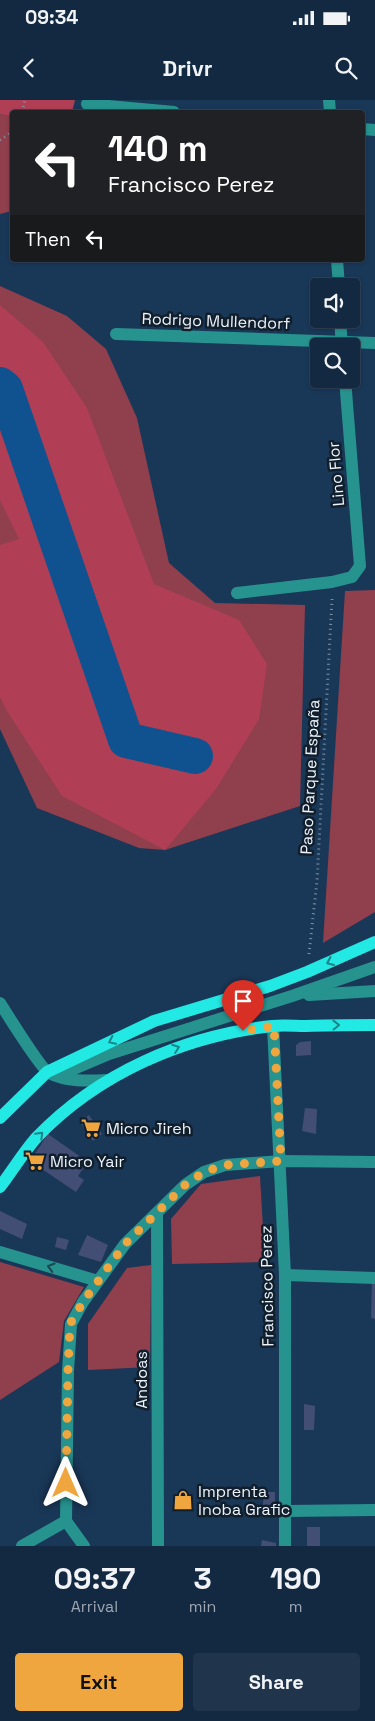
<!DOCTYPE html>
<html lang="en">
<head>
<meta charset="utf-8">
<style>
	:root { --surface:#132941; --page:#20354c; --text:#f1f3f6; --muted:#9da6b1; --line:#32455a; --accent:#f0a63f }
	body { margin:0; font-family:"Space Grotesk",sans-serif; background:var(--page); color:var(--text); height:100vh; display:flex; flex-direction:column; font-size:19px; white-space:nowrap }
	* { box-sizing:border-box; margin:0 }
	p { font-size:16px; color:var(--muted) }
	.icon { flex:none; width:28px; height:28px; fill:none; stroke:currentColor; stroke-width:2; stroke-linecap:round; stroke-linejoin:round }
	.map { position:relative; height:1446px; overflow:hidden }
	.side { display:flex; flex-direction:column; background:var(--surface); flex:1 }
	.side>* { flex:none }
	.hud { position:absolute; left:10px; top:10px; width:355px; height:152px; border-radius:5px; box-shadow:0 1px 4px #0004,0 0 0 1px var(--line); background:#202124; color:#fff; overflow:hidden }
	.buttons { position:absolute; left:310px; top:178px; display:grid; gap:10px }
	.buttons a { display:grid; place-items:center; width:50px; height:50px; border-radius:5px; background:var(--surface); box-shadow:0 1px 4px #0004,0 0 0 1px var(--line); font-size:25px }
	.pin { position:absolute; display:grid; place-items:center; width:42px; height:42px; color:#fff; margin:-51px -21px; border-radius:50% 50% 50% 0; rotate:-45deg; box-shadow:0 0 5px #0007 }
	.pin .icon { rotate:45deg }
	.me { position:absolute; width:55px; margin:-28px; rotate:0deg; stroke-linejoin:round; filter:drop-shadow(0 0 4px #0008) }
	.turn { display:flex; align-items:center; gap:18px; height:105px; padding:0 15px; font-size:22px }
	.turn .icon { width:65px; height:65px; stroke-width:2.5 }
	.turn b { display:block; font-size:35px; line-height:42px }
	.then { display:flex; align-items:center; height:48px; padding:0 15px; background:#0003; gap:10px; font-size:19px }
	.eta { display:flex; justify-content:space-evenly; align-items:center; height:85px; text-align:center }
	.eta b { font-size:30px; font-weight:600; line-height:35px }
	.button { display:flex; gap:10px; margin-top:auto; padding:10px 15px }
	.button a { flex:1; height:58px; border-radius:5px; background:var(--accent); color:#111; font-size:20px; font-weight:600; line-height:58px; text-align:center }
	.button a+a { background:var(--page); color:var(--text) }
	.status { display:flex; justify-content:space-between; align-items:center; height:35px; padding:0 25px; background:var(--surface); direction:ltr }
	.status svg { height:14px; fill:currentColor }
	header { display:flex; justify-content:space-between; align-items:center; height:65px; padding:0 15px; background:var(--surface); font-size:22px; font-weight:600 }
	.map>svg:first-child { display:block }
</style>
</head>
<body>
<div class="status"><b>09:34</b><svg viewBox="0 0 49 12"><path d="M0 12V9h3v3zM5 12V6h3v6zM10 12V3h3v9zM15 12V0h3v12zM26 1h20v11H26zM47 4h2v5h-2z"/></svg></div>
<header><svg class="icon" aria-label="back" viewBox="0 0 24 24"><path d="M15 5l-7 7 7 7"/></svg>Drivr<svg class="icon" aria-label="search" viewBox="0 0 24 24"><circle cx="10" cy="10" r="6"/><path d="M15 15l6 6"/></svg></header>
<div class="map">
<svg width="375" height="1446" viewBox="0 0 375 1446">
	<rect width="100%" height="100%" fill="#193757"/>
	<g fill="#903f4d">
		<polygon points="0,14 12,17 12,111 0,114"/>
		<polygon points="0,186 67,216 106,249 137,318 169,463 215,503 305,505 300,706 165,750 139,748 37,708 0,629"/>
		<polygon points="375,490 375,812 323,843 345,491"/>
		<polygon points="260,1076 265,1162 172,1164 171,1119 201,1084"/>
		<polygon points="0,1162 84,1187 64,1221 59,1262 0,1300"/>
		<polygon points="151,1165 150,1267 88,1270 88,1224 127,1168"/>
	</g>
	<g fill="#b03f56">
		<polygon points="0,0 75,0 72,12 12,12 12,17 0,14"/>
		<polygon points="0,205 43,242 87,308 154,484 239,520 267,564 259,619 216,689 165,750 62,696 7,611 0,597 0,445 19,439 0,400"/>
	</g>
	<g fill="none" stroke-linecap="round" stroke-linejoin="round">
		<polyline stroke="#10528f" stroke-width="36" points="0,285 5,289 126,640 195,656"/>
	</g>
	<g fill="#434e75">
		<polygon points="311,941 311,955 296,956 296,945 300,942"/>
		<polygon points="305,1008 317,1009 316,1034 302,1031"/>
		<polygon points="89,1015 102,1034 93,1041 80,1022"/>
		<polygon points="48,1034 88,1062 78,1076 84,1080 76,1092 30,1061"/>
		<polygon points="0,1111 27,1124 22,1139 0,1129"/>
		<polygon points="87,1135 108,1145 101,1162 78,1155"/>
		<polygon points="57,1137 69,1140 66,1150 55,1147"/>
		<polygon points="372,1179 375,1179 375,1219 371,1218"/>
		<polygon points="304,1304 315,1306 314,1330 304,1330"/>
		<polygon points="264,1392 275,1392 275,1414 262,1414"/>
		<rect x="307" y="1427" width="13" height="19"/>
		<polygon points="262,1440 276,1443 276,1446 261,1446"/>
	</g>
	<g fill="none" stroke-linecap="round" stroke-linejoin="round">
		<g stroke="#8295a9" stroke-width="3" stroke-dasharray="1 4" stroke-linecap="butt">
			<polyline points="22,12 25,0"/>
			<polyline points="0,40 12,32"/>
			<polyline points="309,854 317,781 332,499"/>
		</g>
		<g stroke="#27938f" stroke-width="12">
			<polyline points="329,0 330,12"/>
			<polyline points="87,4 174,12"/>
			<polyline points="362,29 375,30"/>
			<polyline points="337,160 339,186"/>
			<polyline points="340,219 342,246"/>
			<polyline points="116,234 375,243"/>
			<polyline points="237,493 332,482 352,477 360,466 345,279"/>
			<polyline points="309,895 375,891"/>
			<path d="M 0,903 C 7,914 41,969 49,973 C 66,982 88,981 107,980"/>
			<polyline points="273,926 285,1175 285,1446"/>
			<polyline points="47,972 69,971 109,954 292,896 375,867"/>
			<polyline points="157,1113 158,1446"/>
			<polyline points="0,1152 98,1181"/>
			<polyline points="285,1175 375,1178"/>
			<polyline points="285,1411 375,1410"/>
			<polyline points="22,1446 66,1421"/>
			<polyline points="84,1446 66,1421 68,1271 71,1224 83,1202 125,1144 185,1085 204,1072 225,1065 281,1061 375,1062"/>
		</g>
		<g stroke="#22e9e3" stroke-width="12">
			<polyline points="0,1018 47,972 154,921 270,886 307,872 375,842"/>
			<path d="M 0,1087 C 12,1071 23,1053 36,1038 C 98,973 184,936 272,926 C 283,925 295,926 306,926 C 329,925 352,925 375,925"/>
		</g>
	</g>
	<defs><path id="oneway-chevron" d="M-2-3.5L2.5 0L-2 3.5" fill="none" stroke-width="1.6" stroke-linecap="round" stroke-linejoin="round" transform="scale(1.25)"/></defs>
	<g stroke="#1a8488">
		<use href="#oneway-chevron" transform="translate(330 862) rotate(156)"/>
		<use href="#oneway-chevron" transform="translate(336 925) rotate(-1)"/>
		<use href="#oneway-chevron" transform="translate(112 941) rotate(154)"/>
		<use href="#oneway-chevron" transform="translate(176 948) rotate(-20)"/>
		<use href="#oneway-chevron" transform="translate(40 1035) rotate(-45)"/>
	</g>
	<use stroke="#19474f" href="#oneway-chevron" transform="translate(51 1167) rotate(-164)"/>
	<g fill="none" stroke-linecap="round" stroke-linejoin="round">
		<polyline stroke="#f0a63f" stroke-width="9" stroke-dasharray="0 16.2" points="66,1383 68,1271 70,1224 83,1202 125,1144 185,1085 204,1072 225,1065 281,1061 274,926 243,931"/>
	</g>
	<defs>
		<symbol id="supermarket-bare" viewBox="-9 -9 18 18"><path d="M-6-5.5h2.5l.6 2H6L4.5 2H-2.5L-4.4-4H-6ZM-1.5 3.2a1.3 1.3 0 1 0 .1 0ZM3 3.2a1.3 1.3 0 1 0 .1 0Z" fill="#f0a63f" stroke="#111e2c" stroke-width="2.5" paint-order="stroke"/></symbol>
		<symbol id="shop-bare" viewBox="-9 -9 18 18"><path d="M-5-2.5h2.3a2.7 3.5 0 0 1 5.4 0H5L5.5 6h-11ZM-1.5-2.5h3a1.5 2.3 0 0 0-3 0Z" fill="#f0a63f" stroke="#111e2c" stroke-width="2.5" paint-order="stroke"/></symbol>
	</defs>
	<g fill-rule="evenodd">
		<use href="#supermarket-bare" x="77" y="1014" width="28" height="28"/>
		<use href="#supermarket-bare" x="21" y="1047" width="28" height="28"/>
		<use href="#shop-bare" x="169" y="1386" width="28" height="28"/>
	</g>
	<g text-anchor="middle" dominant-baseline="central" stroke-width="5" stroke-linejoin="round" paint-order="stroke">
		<g font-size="16" fill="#ecf3fb" stroke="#111e2c">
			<text transform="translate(216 221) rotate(2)">Rodrigo Mullendorf</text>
			<text transform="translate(336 374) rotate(-95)">Lino Flor</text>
			<text transform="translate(310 677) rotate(-87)">Paso Parque España</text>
			<text transform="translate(267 1186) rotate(-91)">Francisco Perez</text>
			<text transform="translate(141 1280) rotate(-90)">Andoas</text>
		</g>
		<g font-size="16" fill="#ecf3fb" stroke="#111e2c" text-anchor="start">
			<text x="106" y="1028">Micro Jireh</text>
			<text x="50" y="1061">Micro Yair</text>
			<text x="198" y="1391">Imprenta<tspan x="198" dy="18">Inoba Grafic</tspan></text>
		</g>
	</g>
</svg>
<div class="buttons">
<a><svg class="icon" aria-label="sound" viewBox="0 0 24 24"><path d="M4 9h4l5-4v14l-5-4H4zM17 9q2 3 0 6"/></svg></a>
<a><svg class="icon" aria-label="search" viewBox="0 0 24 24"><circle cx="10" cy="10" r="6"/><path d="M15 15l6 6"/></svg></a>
</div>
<div class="pin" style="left:243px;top:931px;background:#d93025"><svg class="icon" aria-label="arrive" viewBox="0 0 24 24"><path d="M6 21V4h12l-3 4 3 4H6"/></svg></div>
<svg class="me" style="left:66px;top:1383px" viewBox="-20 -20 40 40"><path d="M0-17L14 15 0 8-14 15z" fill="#f0a63f" stroke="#fff" stroke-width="4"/></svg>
<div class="hud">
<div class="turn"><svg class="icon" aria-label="left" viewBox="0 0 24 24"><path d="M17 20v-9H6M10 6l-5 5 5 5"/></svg><div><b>140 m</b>Francisco Perez</div></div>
<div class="then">Then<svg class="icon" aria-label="left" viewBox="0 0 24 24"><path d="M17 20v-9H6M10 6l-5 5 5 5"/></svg></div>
</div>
</div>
<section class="side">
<div class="eta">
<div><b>09:37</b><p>Arrival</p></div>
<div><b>3</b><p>min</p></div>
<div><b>190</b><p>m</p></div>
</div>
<div class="button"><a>Exit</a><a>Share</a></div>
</section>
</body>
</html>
